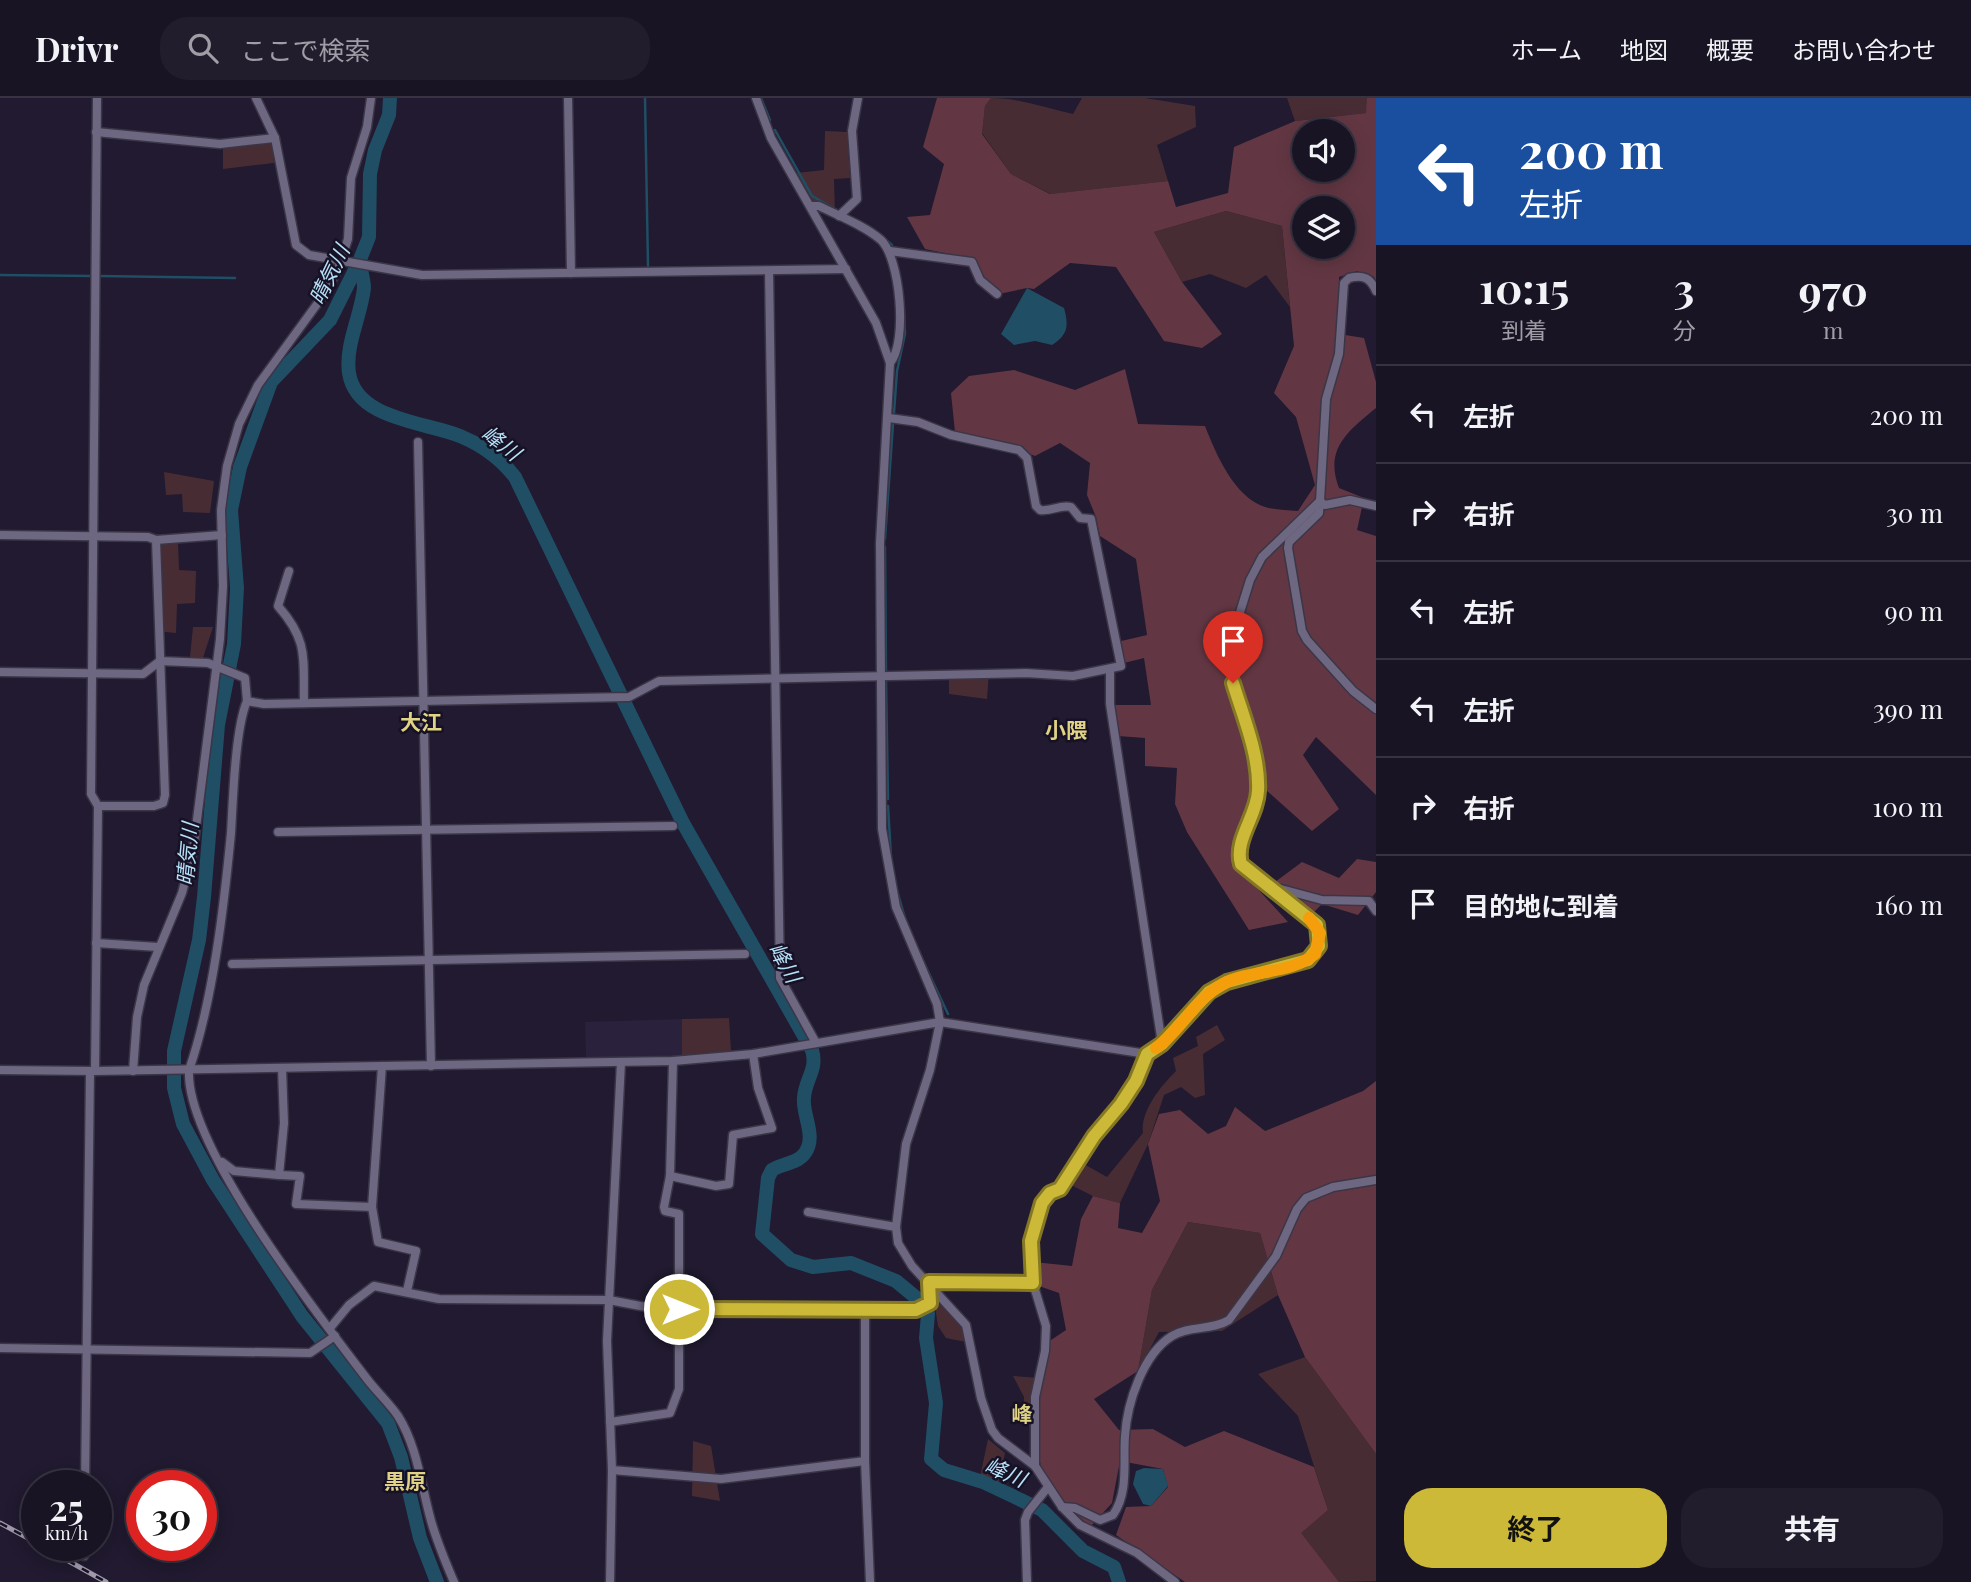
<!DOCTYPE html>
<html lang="ja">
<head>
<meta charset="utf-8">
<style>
	:root { --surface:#191424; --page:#221d2c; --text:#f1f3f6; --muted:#9f9ea6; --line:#373341; --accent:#cdb938 }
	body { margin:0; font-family:"Playfair Display","Noto Sans JP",serif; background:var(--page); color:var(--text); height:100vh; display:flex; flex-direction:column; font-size:26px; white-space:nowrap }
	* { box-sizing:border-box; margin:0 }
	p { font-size:23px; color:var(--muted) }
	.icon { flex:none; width:38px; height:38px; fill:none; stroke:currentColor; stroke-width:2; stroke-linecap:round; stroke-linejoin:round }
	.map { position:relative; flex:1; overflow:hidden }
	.drawer { display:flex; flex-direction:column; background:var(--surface); width:595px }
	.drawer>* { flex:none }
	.top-card { background:#1a4fa0; color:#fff; overflow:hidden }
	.tools { position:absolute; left:1292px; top:21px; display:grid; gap:14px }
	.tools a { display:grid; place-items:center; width:63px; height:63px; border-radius:50%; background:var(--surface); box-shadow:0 4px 18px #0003,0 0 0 2px var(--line); font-size:35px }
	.speed { position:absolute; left:21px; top:1372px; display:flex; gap:14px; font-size:35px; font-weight:700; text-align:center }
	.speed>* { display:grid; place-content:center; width:91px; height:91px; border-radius:50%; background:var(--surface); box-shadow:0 4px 18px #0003,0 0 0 2px var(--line); line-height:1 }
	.speed small { font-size:18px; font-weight:400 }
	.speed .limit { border:10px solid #d22; background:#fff; color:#111 }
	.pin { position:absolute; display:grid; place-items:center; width:60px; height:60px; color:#fff; margin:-72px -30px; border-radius:50% 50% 50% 0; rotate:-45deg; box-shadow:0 0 7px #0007 }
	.pin .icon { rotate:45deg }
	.me { position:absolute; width:77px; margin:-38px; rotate:90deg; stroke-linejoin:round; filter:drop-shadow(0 0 5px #0008) }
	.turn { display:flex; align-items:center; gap:24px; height:147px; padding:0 28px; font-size:32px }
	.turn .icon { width:91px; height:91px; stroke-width:2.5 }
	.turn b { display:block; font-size:49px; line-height:60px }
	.eta { display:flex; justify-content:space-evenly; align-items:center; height:119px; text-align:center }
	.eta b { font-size:42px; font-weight:700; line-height:49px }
	.cta { display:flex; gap:14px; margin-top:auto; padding:14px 28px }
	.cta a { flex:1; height:80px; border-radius:28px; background:var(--accent); color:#111; font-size:28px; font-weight:700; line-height:80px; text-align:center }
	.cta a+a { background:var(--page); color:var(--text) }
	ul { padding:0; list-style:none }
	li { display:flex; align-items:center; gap:21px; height:98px; padding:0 28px; border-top:2px solid var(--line) }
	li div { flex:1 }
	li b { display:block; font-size:26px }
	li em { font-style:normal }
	header { display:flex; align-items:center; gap:42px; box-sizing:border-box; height:98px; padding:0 35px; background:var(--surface); border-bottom:2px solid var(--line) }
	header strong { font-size:33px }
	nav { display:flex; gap:38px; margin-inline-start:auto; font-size:24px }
	.search { width:490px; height:63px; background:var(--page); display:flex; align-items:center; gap:18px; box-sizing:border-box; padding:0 24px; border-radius:28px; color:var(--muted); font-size:26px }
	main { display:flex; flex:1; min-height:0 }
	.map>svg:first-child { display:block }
</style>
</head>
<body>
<header>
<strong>Drivr</strong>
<div class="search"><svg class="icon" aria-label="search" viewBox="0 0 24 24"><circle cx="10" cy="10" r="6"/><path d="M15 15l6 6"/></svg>ここで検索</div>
<nav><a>ホーム</a><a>地図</a><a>概要</a><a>お問い合わせ</a></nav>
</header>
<main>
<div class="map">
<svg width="1376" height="1484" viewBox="0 0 1376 1484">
	<rect width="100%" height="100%" fill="#211a30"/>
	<polygon fill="#2a223d" points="682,921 682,958 586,960 585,924"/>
	<g fill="#482c33">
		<path d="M 991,0 C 1019,0 1045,10 1073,16 L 1082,0 L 1145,0 L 1195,8 L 1196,29 L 1157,47 L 1168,83 L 1051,96 L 1011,76 L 982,35 L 985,8 Z"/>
		<polygon points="1287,0 1367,0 1367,15 1295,23"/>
		<polygon points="825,33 847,34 850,80 834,81 835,118 815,110 796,75 824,72"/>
		<polygon points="273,44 274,65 223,71 223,48"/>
		<polygon points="1226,113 1282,128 1290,209 1266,177 1246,190 1210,176 1182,184 1154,134"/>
		<polygon points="164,374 214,383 210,415 183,414 182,396 166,397"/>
		<polygon points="152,445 178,445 179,472 196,473 195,505 177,506 176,535 155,533"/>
		<polygon points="193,529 213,529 203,560 190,559"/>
		<polygon points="989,574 987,601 949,596 949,576"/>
		<polygon points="729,920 731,953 682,958 682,921"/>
		<path d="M 1217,927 L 1225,942 L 1203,956 L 1205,997 L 1195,1000 L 1181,989 L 1164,997 L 1148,1046 L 1120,1105 L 1093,1098 L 1069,1086 L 1082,1065 L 1107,1079 L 1143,1035 C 1140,1013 1161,988 1176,973 L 1173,960 L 1198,948 L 1196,939 Z"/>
		<polygon points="1188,1124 1260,1135 1278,1197 1222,1233 1159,1234 1138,1273 1152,1192"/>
		<polygon points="933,1196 961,1226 966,1244 946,1240 938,1228"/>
		<polygon points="1305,1259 1376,1356 1376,1483 1339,1484 1300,1435 1328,1412 1298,1318 1258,1276"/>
		<polygon points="1013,1278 1040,1280 1037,1330 1023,1326 1024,1299"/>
		<polygon points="988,1341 1005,1355 998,1387 980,1379"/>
		<polygon points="693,1343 711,1348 720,1403 692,1398"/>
	</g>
	<g fill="#623743" fill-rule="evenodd">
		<path d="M 937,0 L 991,0 L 985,8 L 982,36 L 1011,76 L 1050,96 L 1168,83 L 1176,109 L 1228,95 L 1234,49 L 1295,23 L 1366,15 L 1367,0 L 1376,0 L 1376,183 L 1374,179 L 1357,173 L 1339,179 L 1339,236 L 1364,240 L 1376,284 L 1376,310 C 1348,333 1324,351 1339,390 L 1364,400 L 1357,432 L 1376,438 L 1376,697 L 1316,639 L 1303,657 L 1339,711 L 1312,733 L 1266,692 L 1233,764 L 1288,824 L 1249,832 L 1187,734 L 1175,706 L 1177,670 L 1145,668 L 1145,640 L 1118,638 L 1114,607 L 1151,607 L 1144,560 L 1124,565 L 1117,544 L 1147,537 L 1136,461 L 1100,438 L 1096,419 L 1087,397 L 1090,365 L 1060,345 L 1035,358 L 1002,345 L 955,334 L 951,295 L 969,278 L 1014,272 L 1075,292 L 1125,271 L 1138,326 L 1205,328 C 1216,356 1234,399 1265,409 C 1275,412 1288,412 1298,413 L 1315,387 L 1296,319 L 1274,295 L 1294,248 L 1282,128 L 1226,113 L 1154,134 L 1182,184 L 1222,236 L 1202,250 L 1164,243 L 1116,169 L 1070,165 L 1034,191 L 1027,190 L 994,197 L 969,160 L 925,151 L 907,119 L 930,117 L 944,66 L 923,49 ZM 1304,33 L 1342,33 L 1342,72 L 1304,72 ZM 1304,110 L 1342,110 L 1342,149 L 1304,149 Z"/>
		<polygon points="1357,761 1376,764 1376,794 1358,817 1322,806 1314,814 1271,787 1302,764 1339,780"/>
		<path d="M 1376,983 L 1376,1356 L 1305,1259 L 1278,1197 L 1260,1135 L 1188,1124 L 1152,1192 L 1138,1273 L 1094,1301 L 1119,1332 L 1153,1331 L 1185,1349 L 1224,1333 L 1314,1369 L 1328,1412 L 1301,1435 L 1339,1484 L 1376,1484 L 1185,1484 L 1116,1437 L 1126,1409 L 1151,1408 L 1168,1389 L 1163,1371 L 1120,1363 L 1112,1405 L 1091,1428 C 1082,1421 1070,1414 1061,1405 C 1023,1363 1037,1294 1048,1244 L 1066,1232 L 1059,1195 L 1039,1188 L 1034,1164 L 1072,1168 L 1081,1121 L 1093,1098 L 1120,1105 L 1118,1130 L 1142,1135 L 1160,1103 L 1148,1046 L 1159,1016 L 1180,1012 L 1208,1036 L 1226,1028 L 1235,1009 L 1265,1033 L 1363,993 Z"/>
	</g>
	<g fill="#1f4e65">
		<path d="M 1027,190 L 1064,210 C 1069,228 1068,237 1052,247 L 1035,243 L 1014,247 L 1001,236 Z"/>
		<polygon points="1144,1370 1163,1371 1168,1388 1151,1408 1143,1406 1133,1386 1136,1373"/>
	</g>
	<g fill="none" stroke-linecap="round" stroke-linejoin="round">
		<g stroke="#1f4e65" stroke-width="2.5">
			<polyline points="645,0 648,168"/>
			<polyline points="761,0 770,22"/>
			<polyline points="775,32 812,98 837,112"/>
			<polyline points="879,136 892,147"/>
			<polyline points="0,177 93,178"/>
			<polyline points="99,178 235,180"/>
			<polyline points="894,315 897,273 905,236 904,212"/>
			<polyline points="885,441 893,326"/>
			<polyline points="885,449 886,575"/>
			<polyline points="886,582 888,701"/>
			<polyline points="888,708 891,759"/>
			<polyline points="896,789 907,827"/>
			<polyline points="918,852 948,916"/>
		</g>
		<g stroke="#1f4e65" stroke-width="14">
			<polyline points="390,0 389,17 375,52 370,76 369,139 359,164 330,222 271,284 240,369 231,412 237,490 234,546 218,627 204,799 199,842 174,953 174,990 183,1026 213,1082 302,1218 388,1325 401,1359 420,1440 437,1484"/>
			<path d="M 359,164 C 361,172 364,182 364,190 C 361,218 345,247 349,275 C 356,322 426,324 460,338 C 482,347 500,360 515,379 L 683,725 L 812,952 C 818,972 805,981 804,1000 C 802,1017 817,1038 805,1055 C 797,1066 783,1065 772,1072 L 768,1080 L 762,1136 L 791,1162 L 813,1169 L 851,1165 L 896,1183 L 925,1207 L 928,1216 L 926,1240 L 936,1305 L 931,1361 L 944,1372 L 983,1384 L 1042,1412 L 1083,1453 L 1114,1469 L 1119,1484"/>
		</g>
		<defs>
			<g id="minor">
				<polyline points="256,0 275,40 296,147 309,157 422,177 846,171"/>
				<polyline points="568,0 571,175"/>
				<polyline points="756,0 771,40 876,225 890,265 880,445 882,731 896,809 937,906 940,924 930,972 906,1046 896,1129 898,1145 912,1168 966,1227 981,1300 992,1332 998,1340 1035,1368 1062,1409 1080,1427 1137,1455 1175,1484"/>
				<polyline points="96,34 220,46 275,40"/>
				<path d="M 811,108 L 819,108 C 839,118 865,128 881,142 C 900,160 908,244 890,265"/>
				<polyline points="839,118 857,101 852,33 858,0"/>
				<polyline points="890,153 972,164 980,182 997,196"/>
				<polyline points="769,173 780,880 816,945"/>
				<polyline points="418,344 431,968"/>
				<polyline points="1376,408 1350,402 1325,407 1320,403 1319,415 1289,444 1288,450 1302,533 1307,542 1353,593 1376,611"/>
				<polyline points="0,437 148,439 156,442 165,697 163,705 154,708 98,708"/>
				<polyline points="156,442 222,437"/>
				<path d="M 289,473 L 278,508 C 309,543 303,561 304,605"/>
				<polyline points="1110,573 1110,606 1162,946"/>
				<path d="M 0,574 L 143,576 L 160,563 L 208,565 L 245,580 L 247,603 L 264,606 L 629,599 L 659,583 L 1026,575 L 1073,578 L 1121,568 L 1091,421 L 1080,420 L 1071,409 C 1060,406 1051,414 1040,412 L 1036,408 L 1027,360 L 1019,352 L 951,337 L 918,324 L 889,320"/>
				<path d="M 247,603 C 235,631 233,702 231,735 C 224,808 213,903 189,972 C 185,1048 319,1218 367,1281 C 377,1294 389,1305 398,1318 C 417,1348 421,1386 430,1419 C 436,1442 445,1463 454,1484"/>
				<polyline points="278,734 673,728"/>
				<polyline points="1270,792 1281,791 1322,802 1369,803 1376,813"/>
				<polyline points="96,845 158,849"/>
				<polyline points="232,866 745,856"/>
				<polyline points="382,968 372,1109 378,1144 416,1153 407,1193"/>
				<polyline points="282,970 284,1025 279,1077 300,1078 296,1106 372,1109"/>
				<polyline points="0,972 95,973 673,963 753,956 940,924 1147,956"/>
				<polyline points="95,973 98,708 91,696 97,0"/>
				<polyline points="133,973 137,919 144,887 182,795 193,753 220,541 223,488 221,412 227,368 239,326 258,287 320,202 337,174 348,141 351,80 367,29 371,0"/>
				<polyline points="222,1064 234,1073 279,1077"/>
				<polyline points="670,1078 716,1088 729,1086 733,1037 772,1030 758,990 753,956"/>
				<polyline points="808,1114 896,1129"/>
				<polyline points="929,1184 1033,1185"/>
				<polyline points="865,1212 865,1363 870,1484"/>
				<polyline points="330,1230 349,1207 374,1188 439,1201 609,1202 651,1210 679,1211 916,1212 930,1204 929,1184"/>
				<polyline points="0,1250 310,1255 335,1238"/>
				<polyline points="610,1324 670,1315 679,1291 679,1116 665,1113 664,1109 670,1078 673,963"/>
				<path d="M 1035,1368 L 1035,1299 L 1045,1253 L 1046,1228 L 1033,1185 L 1030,1154 L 1033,1131 L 1042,1105 L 1050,1095 L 1060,1091 L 1094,1038 L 1121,1006 L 1136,983 L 1147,956 L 1162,946 L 1191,910 L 1227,884 L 1308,862 L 1319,848 L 1317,827 L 1241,766 L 1238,756 L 1255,714 L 1258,688 L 1231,573 L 1232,540 L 1250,482 L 1262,459 L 1320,403 L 1326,301 L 1339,256 L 1344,185 L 1349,180 C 1363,177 1370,179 1376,193"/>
				<polyline points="612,1372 721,1381 865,1363"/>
				<polyline points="85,1388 90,973"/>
				<path d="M 1062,1409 L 1075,1410 L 1100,1422 L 1113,1417 C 1129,1394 1123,1364 1125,1338 C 1127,1305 1143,1256 1172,1238 C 1190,1227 1211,1233 1229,1222 L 1276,1158 L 1297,1111 L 1306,1100 L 1333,1089 L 1376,1082"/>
				<polyline points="84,1458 84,1447"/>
				<polyline points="610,1484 612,1372 607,1243 621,964"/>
				<polyline points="1027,1484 1025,1422 1028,1414 1048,1389"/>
			</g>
		</defs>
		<use href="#minor" stroke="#3b3647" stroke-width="11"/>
		<use href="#minor" stroke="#6e6781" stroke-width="8"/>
		<defs>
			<g id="rail">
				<polyline points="0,1425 37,1445"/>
				<polyline points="40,1447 106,1484"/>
			</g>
		</defs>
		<use href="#rail" stroke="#9f9bac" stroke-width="5"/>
		<use href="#rail" stroke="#171125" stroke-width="2.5" stroke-dasharray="8" stroke-linecap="butt"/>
	</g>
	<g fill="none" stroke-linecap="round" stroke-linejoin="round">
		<defs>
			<path id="route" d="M 679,1211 L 916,1212 L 930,1205 L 929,1184 L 1033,1185 L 1031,1143 L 1042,1105 L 1050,1095 L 1060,1091 L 1094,1038 L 1121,1006 L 1136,983 L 1147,956 L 1162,946 L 1209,894 L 1227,884 L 1308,862 L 1319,848 L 1317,827 L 1241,766 C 1234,742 1257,718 1258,693 C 1260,658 1243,618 1233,585"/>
		</defs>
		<use href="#route" stroke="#857824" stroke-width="18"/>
		<use href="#route" stroke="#cdb938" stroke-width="12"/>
		<path stroke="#f59e0b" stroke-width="12" d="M 1156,950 C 1181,932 1194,902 1223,886 C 1251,871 1290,877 1315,856 L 1320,835 L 1309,820"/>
	</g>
	<g text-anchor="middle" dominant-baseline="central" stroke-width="5" stroke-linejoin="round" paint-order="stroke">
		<g font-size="21" font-style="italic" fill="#b6e1f9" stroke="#171125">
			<text transform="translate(328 176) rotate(-64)">晴気川</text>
			<text transform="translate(502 344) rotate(37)">峰川</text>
			<text transform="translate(186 756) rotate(-85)">晴気川</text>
			<text transform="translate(786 864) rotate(61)">峰川</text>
			<text transform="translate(1006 1373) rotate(23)">峰川</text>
		</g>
		<g font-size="21" font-weight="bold" fill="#e0d385" stroke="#171125">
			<text x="421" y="623">大江</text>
			<text x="1066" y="631">小隈</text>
			<text x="1022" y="1315">峰</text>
			<text x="405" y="1382">黒原</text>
		</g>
	</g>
</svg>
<div class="tools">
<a><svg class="icon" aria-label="sound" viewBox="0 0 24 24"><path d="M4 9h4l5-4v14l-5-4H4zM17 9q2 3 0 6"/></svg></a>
<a><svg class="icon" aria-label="layers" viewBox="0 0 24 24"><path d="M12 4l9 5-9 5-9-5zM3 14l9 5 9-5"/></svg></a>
</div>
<div class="speed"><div>25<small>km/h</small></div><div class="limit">30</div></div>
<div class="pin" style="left:1233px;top:585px;background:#d93025"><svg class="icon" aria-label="arrive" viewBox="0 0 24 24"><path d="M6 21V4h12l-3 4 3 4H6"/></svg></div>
<svg class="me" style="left:679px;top:1211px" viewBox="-20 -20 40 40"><circle r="17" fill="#cdb938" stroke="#fff" stroke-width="3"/><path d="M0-11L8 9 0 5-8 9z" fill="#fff"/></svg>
</div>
<section class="drawer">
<div class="top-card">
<div class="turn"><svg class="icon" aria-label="left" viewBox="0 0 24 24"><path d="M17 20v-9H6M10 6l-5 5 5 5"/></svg><div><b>200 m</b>左折</div></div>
</div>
<div class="eta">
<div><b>10:15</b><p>到着</p></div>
<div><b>3</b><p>分</p></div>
<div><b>970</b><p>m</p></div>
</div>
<ul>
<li><svg class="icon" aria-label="left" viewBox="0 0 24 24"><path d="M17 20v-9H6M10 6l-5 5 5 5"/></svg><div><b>左折</b></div><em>200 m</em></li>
<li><svg class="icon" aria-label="right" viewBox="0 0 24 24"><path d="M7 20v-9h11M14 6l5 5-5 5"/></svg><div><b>右折</b></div><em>30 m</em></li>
<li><svg class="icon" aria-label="left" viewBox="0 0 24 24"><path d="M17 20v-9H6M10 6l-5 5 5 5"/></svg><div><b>左折</b></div><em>90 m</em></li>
<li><svg class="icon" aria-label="left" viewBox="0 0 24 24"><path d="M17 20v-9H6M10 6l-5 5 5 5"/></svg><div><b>左折</b></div><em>390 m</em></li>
<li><svg class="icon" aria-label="right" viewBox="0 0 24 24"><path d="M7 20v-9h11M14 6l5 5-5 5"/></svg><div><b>右折</b></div><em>100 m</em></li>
<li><svg class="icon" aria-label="arrive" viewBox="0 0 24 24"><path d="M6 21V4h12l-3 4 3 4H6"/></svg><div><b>目的地に到着</b></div><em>160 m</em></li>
</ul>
<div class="cta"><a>終了</a><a>共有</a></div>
</section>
</main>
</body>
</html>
